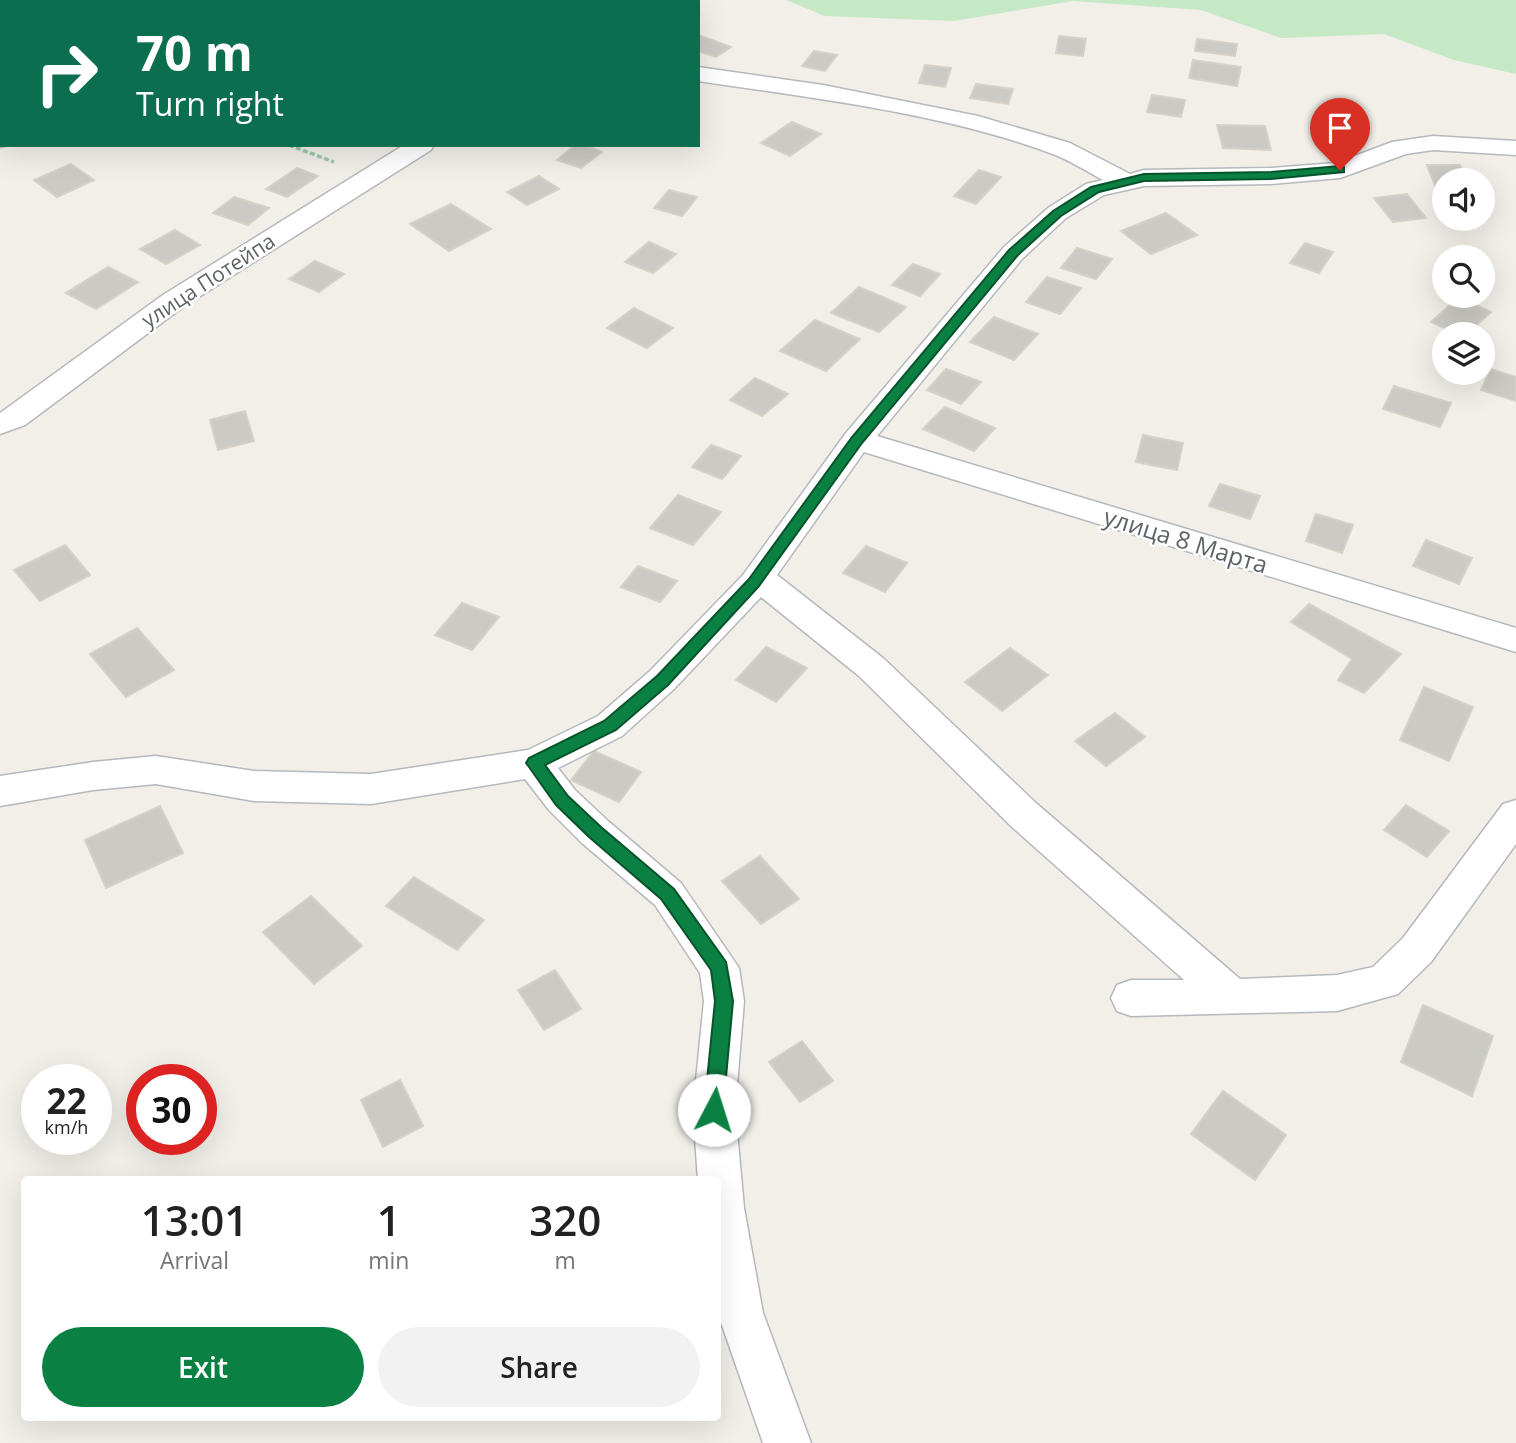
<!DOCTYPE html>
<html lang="en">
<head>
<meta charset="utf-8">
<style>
	:root { --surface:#fff; --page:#f2f2f2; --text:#222; --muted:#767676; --accent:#0b8043 }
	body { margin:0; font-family:"Open Sans",sans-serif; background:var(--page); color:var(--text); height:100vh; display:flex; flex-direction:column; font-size:26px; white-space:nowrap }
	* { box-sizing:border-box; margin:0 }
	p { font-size:23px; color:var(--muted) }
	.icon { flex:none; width:38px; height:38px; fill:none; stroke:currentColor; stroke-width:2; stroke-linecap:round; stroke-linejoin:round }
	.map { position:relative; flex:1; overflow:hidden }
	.details { position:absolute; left:21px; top:1176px; width:700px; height:245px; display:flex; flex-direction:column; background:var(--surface); border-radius:7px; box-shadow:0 7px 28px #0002 }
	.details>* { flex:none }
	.top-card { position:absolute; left:0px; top:0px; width:700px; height:147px; box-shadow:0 7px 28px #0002; background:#0b6e4f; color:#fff; overflow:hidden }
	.tools { position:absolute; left:1432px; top:168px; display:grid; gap:14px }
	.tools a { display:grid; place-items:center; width:63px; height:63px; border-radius:50%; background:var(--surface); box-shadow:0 7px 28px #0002; font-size:35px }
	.speed { position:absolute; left:21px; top:1064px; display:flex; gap:14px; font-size:35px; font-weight:700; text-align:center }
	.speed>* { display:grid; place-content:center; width:91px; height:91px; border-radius:50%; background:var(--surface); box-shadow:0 7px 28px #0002; line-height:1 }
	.speed small { font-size:18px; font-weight:400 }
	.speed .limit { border:10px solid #d22; background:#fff; color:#111 }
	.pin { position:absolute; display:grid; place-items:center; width:60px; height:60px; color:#fff; margin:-72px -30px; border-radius:50% 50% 50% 0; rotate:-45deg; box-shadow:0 0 7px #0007 }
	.pin .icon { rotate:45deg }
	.me { position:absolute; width:77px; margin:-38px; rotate:5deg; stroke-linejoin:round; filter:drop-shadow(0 0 5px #0008) }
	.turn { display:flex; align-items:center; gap:24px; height:147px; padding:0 21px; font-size:32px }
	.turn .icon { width:91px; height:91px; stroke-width:2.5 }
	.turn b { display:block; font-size:49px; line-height:60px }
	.eta { display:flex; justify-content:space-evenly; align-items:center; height:119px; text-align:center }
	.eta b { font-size:42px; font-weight:600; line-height:49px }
	.primary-button { display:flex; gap:14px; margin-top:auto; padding:14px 21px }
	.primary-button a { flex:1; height:80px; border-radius:42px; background:var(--accent); color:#fff; font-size:28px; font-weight:600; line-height:80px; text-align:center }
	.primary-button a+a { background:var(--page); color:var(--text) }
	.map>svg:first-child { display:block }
</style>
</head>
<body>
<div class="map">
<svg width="1516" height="1443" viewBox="0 0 1516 1443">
	<rect width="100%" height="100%" fill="#f1efe8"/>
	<polygon fill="#c5e8c5" points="786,0 1516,0 1516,74 1454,60 1384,34 1281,38 1201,10 1073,1 954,21 825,16"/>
	<g fill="#cccac5" stroke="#d6d1c6" stroke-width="2">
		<polygon points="526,0 606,0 523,2"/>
		<polygon points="698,35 731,47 716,57 698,51"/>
		<polygon points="1059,36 1086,39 1083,56 1056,53"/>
		<polygon points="1197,39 1237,44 1235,56 1195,51"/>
		<polygon points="814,51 837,55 825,71 802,66"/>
		<polygon points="1193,60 1241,67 1237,86 1189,78"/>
		<polygon points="925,65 951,68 945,87 919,83"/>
		<polygon points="976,84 1013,89 1008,104 970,98"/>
		<polygon points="1152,95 1185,100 1181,117 1147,112"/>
		<polygon points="792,122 821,134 790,156 761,143"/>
		<polygon points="1217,125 1265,126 1271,150 1223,148"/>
		<polygon points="575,145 584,145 602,152 581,168 557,160"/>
		<polygon points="71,164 94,180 57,197 34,180"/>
		<polygon points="1427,165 1460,165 1466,180 1444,180 1444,193 1438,193"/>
		<polygon points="297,168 318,176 287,197 266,189"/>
		<polygon points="979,170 1001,177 976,204 954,196"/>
		<polygon points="539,176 559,189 527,205 507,192"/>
		<polygon points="669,190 697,197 682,216 654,208"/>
		<polygon points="1407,194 1426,218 1393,222 1374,198"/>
		<polygon points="234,197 269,208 248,225 213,213"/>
		<polygon points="451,204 491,229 449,251 410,224"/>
		<polygon points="1166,213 1197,235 1151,254 1121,231"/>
		<polygon points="175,230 200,245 166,264 140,249"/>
		<polygon points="649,242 676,254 653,273 625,262"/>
		<polygon points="1305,243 1333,252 1319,273 1290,263"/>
		<polygon points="1077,248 1112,259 1096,279 1061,268"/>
		<polygon points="315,261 344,274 319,292 289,279"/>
		<polygon points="913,264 940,274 920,296 892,285"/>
		<polygon points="108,267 138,282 96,309 66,293"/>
		<polygon points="1047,277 1081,288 1060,314 1026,302"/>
		<polygon points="859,287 906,307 879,332 831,313"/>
		<polygon points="1459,297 1491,312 1467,334 1458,334 1431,322"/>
		<polygon points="634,308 673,328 647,348 607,328"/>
		<polygon points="994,317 1038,334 1014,360 970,342"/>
		<polygon points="815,320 860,339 826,371 780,351"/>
		<polygon points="946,369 981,382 961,404 927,390"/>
		<polygon points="1491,369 1516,377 1516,401 1481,390"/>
		<polygon points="755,378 788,394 762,416 730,400"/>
		<polygon points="1394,386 1451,403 1440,427 1383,409"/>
		<polygon points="945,407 995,428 974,451 923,429"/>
		<polygon points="245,411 254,441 218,450 210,420"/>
		<polygon points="1143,435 1183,443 1177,470 1136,462"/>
		<polygon points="711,445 741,456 722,479 692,467"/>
		<polygon points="1220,484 1260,496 1250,519 1209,506"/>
		<polygon points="678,495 721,512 693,545 650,528"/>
		<polygon points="1316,514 1353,525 1342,553 1306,541"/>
		<polygon points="1426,540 1472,558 1459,584 1413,566"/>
		<polygon points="65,545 90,575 40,601 14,570"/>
		<polygon points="866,546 907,563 885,592 843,573"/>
		<polygon points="638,566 677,581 660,602 621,587"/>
		<polygon points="462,603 499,617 472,650 435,635"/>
		<polygon points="1309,604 1401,654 1364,693 1338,680 1352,659 1291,622"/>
		<polygon points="137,628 174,670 126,697 90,654"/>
		<polygon points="766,647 807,668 776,702 736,680"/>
		<polygon points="1010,648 1048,675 1002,711 965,682"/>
		<polygon points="1424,687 1473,707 1449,761 1400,740"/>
		<polygon points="1115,713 1145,737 1106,766 1075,741"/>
		<polygon points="594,751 641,772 619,802 571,780"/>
		<polygon points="1406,805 1449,831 1427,857 1384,830"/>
		<polygon points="160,806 183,853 106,888 85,840"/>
		<polygon points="760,856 799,899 761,924 722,881"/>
		<polygon points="414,877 484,920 457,950 386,906"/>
		<polygon points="311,896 362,946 314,984 263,932"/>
		<polygon points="555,970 581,1009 544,1030 518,990"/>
		<polygon points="1423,1005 1493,1036 1472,1096 1401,1062"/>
		<polygon points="802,1041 833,1081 800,1102 769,1062"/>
		<polygon points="400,1080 423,1126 383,1147 361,1100"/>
		<polygon points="1223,1091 1286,1135 1255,1180 1191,1134"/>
	</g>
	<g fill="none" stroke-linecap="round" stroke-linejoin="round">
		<defs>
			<g id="street">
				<polygon points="141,0 165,0 140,2"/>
				<polygon points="655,0 679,0 654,2"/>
				<path d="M 698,67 L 823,85 L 978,116 L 1070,143 L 1130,174 L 1144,170 L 1271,168 L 1336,163 L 1392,142 L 1433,136 L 1516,141 L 1516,155 L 1433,150 L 1406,154 L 1340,178 L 1271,184 L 1144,186 L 1104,195 L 1066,218 L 1022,259 L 877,436 L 1516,628 L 1516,652 L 864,452 L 777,575 L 883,658 L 1037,804 L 1240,979 L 1337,975 L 1373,967 L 1403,938 L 1503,804 L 1516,800 L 1516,844 L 1431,962 L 1398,994 L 1337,1011 L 1131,1016 L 1117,1011 L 1111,998 L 1117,985 L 1131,980 L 1184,980 L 1011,826 L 859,676 L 761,597 L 674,689 L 622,736 L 558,768 L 575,790 L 608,821 L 681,883 L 739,968 L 744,1001 L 735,1110 L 744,1208 L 763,1313 L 811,1443 L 763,1443 L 718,1314 L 718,1180 L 698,1180 L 693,1110 L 704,1001 L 700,973 L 655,905 L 582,843 L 549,810 L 525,779 L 371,804 L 254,801 L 156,784 L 93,790 L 0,806 L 0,776 L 93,762 L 156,756 L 254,771 L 371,774 L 528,750 L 598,716 L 650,671 L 743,575 L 846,433 L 1004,247 L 1048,208 L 1086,184 L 1103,180 C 1086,171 1068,159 1050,153 C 943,113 812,98 698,81 Z"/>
				<polygon points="0,131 2,145 9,145 0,147"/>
				<polygon points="404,145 434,145 431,150 183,307 25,425 0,434 0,413 163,295"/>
			</g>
		</defs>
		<use href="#street" stroke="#b5b8bc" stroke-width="3"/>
		<polyline stroke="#9cc7a9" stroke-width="3.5" stroke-dasharray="5 2.5" stroke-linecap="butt" points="289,145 334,162"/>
		<use href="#street" fill="#fff" fill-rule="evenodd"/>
	</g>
	<polygon fill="#0b8043" stroke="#07532c" stroke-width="2" points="1340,166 1344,167 1344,172 1271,179 1144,181 1099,192 1061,216 1018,255 862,443 759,586 668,685 616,730 545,765 568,796 601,827 674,889 726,962 733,1001 723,1110 720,1117 714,1119 707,1117 704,1110 715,1001 711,970 661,899 589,837 556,805 529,767 526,763 529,758 604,721 657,676 749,579 852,437 1009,250 1053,211 1091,187 1144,174 1271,172"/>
	<g text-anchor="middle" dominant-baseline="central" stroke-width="5" stroke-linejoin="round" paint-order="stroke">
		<g font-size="21" fill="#5f6368" stroke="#fff">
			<text transform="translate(208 280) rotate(-33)">улица Потейпа</text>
		</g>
		<g font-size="24" fill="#5f6368" stroke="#fff">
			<text transform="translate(1186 540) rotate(17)">улица 8 Марта</text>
		</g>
	</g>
</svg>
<div class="tools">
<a><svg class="icon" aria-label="sound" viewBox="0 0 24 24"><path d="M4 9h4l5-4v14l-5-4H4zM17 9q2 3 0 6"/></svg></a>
<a><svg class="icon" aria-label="search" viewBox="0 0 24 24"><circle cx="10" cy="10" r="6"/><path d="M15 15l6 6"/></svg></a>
<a><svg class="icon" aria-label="layers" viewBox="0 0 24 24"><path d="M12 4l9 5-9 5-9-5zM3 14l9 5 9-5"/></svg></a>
</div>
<div class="speed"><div>22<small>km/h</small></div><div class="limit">30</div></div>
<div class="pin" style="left:1340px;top:170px;background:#d93025"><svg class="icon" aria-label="arrive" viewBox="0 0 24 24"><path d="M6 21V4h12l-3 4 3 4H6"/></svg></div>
<svg class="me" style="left:714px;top:1110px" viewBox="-20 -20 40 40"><circle r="19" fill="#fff"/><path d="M0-13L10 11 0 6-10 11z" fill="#0b8043"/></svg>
<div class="top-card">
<div class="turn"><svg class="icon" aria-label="right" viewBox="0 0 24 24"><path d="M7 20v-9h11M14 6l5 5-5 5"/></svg><div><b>70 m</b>Turn right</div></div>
</div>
<section class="details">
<div class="eta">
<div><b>13:01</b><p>Arrival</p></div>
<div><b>1</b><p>min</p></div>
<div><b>320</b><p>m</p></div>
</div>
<div class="primary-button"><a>Exit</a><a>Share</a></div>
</section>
</div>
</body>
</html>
